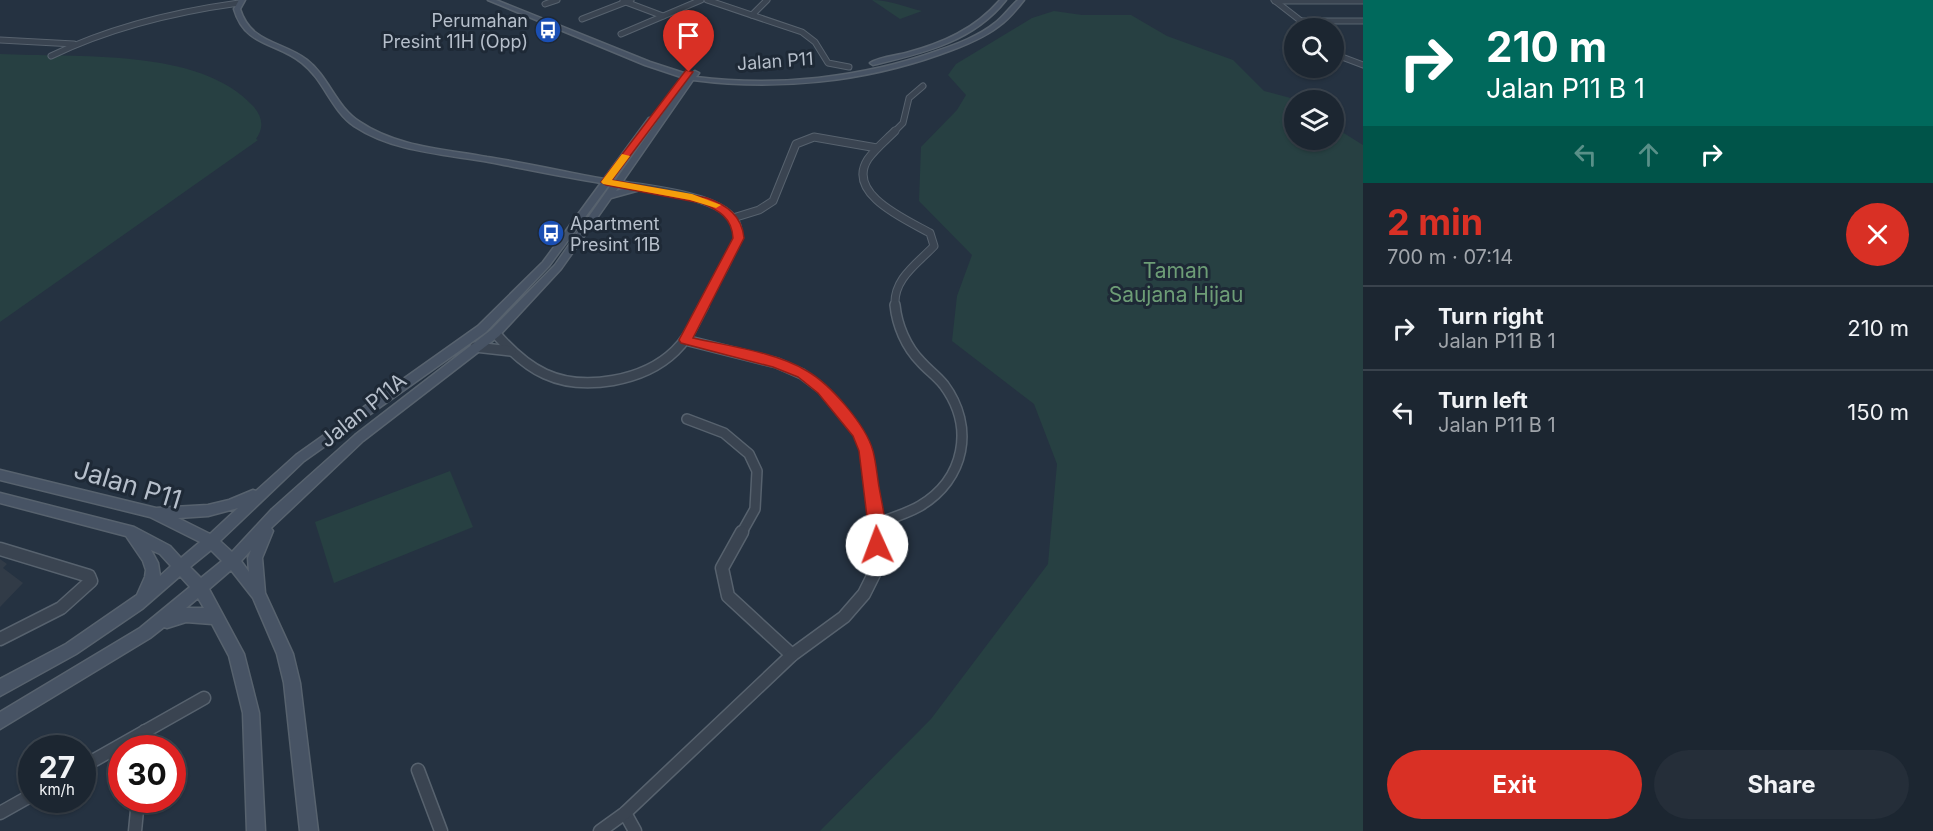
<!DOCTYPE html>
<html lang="en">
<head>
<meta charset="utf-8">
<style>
	:root { --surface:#1c2631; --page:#252e39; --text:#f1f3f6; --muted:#a0a5ab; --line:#3a434d; --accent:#d93025 }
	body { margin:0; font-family:Inter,sans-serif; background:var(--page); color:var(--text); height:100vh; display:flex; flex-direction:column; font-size:22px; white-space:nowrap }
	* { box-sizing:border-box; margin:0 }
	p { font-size:20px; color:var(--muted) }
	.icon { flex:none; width:33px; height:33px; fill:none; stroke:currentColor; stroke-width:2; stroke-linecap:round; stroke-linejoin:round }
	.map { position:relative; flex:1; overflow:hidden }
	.details { display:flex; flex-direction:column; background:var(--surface); width:570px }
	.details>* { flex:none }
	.banner { background:#00695c; color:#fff; overflow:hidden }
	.controls { position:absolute; left:1284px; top:18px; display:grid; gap:12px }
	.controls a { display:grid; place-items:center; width:60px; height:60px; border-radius:50%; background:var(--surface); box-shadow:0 2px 4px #0004,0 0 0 2px var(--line); font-size:30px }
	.speed { position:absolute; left:18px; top:735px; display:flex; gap:12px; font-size:30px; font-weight:700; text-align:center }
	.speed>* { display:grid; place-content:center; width:78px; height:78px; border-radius:50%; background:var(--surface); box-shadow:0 2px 4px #0004,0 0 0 2px var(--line); line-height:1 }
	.speed small { font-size:15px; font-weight:400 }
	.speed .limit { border:9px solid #d22; background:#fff; color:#111 }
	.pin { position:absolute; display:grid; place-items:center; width:51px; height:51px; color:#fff; margin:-62px -26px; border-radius:50% 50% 50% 0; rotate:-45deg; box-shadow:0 0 6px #0007 }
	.pin .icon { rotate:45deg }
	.me { position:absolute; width:66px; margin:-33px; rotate:358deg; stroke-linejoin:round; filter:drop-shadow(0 0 4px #0008) }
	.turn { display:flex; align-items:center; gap:21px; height:126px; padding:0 24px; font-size:27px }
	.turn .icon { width:78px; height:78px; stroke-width:2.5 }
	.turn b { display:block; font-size:42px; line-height:51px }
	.lanes { display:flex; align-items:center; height:57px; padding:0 24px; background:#0003; justify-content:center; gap:30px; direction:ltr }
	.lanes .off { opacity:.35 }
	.round { display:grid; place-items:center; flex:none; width:63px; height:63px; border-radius:32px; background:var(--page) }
	.summary { display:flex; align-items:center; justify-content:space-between; height:102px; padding:0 24px }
	h1 { font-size:36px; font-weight:700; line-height:45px; color:var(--accent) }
	.action { display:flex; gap:12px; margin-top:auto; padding:12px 24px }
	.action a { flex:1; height:69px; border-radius:36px; background:var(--accent); color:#fff; font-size:24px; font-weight:700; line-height:69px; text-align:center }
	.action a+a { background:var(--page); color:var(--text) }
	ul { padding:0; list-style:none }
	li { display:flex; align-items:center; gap:18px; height:84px; padding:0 24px; border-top:2px solid var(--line) }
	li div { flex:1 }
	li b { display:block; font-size:22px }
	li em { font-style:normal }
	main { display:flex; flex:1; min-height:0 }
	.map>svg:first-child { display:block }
</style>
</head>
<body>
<main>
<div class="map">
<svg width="1363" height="831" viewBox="0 0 1363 831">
	<rect width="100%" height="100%" fill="#253241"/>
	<g fill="#274042">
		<path d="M 872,0 C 890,0 904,7 922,11 L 900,19 Z"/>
		<polygon points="1054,11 1082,15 1131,15 1167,36 1233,60 1264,91 1298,100 1294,100 1294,140 1334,140 1334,123 1342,132 1363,145 1363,831 820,831 931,719 1048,564 1057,464 1034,404 952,341 957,296 972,255 919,201 921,147 957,110 966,95 948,75 956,64 1032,18"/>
		<path d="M 0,54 C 74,58 200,47 253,106 C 263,117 264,128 256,139 L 258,140 L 0,322 Z"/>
		<polygon points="450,471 473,527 334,583 315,522"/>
	</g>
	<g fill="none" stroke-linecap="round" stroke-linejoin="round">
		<defs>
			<g id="street-far3">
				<polyline points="707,0 802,32 815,42 828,63 849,67"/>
				<polyline points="1274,0 1301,21 1303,28"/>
				<polyline points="623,1 663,16"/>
				<polyline points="1275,1 1363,1"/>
				<polyline points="545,4 557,0"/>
				<polyline points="752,15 767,0"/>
				<polyline points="582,19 631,0"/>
				<polyline points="1301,21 1363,21"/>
				<polyline points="621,34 701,0"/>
				<polyline points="0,40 74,44"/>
				<polyline points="1334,54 1363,65"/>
				<path d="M 51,56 C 111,27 173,12 239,3"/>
				<polyline points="893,133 903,123 909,98 923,86"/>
			</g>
			<g id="street-far2">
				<path d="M 617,184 C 642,188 750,196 737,239 C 730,262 714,285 703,306"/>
				<polyline points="733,218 759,210 773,201 796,144 814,137 877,148"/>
				<path d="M 895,306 C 893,279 917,264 934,246 L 930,233 C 907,220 845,194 868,159 C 875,149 886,140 895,131"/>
			</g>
			<g id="street-far1">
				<path d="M 495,333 C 509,349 525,365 545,374 C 584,392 644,381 675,351 C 689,338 695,321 704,305"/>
				<polyline points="685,340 777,363 802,374 822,389 859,434 866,451 877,534"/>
				<polyline points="475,347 511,351"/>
				<polyline points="687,419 724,433 749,454 757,471 755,509 741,534"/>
				<path d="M 877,523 C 892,518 906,514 920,506 C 965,479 975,427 944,385 C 937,376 928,370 921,362 C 906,347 897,325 895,305"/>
			</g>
			<g id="street">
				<polyline points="742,532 722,568 728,596 792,655"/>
				<polyline points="0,549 89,576 91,581 61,608 0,639"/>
				<polyline points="143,748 145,731"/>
				<polyline points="82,767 204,698"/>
				<polyline points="418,770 441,831"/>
				<polyline points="0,813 32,795"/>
				<polyline points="625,813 635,831"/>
				<polyline points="135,831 138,800"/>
				<polyline points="600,831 625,813 792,655 844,617 864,594 877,568 877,532"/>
			</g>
			<g id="secondary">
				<path d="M 239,0 L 245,0 L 240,9 C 251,44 282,41 307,60 C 329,77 336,107 360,122 C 397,147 444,149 487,157 C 526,163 565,172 604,179 L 649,118 L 655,118 L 656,120 L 612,180 L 615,181 L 687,79 L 645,65 L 488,0 L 496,0 L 650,62 L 690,75 L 695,71 L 699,73 L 696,77 C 776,87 861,78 937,51 C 957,44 979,36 995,23 C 1003,17 1010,7 1018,0 L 1024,0 C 1017,9 1008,20 999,26 C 982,39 961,47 941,54 C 863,82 776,91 693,80 L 616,191 L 637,185 L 641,188 L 640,190 L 611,198 L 561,269 L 499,336 L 363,441 L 271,528 L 273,531 L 262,558 L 265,593 L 293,654 L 300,683 L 318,831 L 300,831 L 284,683 L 277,654 L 253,598 L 231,570 L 209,589 L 244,654 L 259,713 L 265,831 L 247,831 L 243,713 L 229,656 L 212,624 L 186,622 L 167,628 L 164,627 L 150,638 L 0,729 L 0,712 L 140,628 L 190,587 L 180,576 L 142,609 L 76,654 L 0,696 L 0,679 L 66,644 L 137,595 L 145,577 L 146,570 L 143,561 L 126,536 L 0,503 L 0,493 L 134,527 L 170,546 L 181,558 L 200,542 L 150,517 L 0,480 L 0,470 L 156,508 L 208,505 L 229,500 L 253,490 L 256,491 L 296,455 L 478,326 L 543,262 L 601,183 C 563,177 526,169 489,162 C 444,154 393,152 354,126 C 331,110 324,80 302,63 C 276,42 245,47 234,9 ZM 609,185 L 611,185 L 555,265 L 491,330 L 355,435 L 272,509 L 232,552 L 220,541 L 304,461 L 486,332 L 549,266 ZM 238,508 L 210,534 L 178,518 L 208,516 ZM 151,550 L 160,554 L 171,566 L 160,576 L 158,563 ZM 211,550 L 222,561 L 201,578 L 190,567 ZM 251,550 L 248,558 L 249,572 L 241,561 ZM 198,598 L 204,608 L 186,608 Z"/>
				<path d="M 1000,0 L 1006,0 C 973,42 923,53 873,65 L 870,63 C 880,57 894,56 906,53 C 943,43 975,29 1000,0 Z"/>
			</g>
		</defs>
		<use href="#street-far3" stroke="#57626e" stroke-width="7"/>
		<use href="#street-far2" stroke="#57626e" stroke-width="9"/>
		<use href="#street-far1" stroke="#57626e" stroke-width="12"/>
		<use href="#street" stroke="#57626e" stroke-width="15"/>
		<use href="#secondary" stroke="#57626e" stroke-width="3"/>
		<use href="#street-far3" stroke="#3a4451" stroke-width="5"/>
		<use href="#street-far2" stroke="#3a4451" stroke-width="7"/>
		<use href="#street-far1" stroke="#3a4451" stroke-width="9"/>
		<use href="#street" stroke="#3a4451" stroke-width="12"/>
		<use href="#secondary" fill="#475364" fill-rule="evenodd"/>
	</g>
	<polygon fill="#313b47" points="0,559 7,564 3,568 23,583 0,607"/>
	<path fill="#d93025" stroke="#8d1f18" stroke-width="1.5" d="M 686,70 L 693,72 L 612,180 L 707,198 C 727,205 742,216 744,238 L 693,338 C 728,346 776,352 807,371 C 830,384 866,425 873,451 C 876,462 877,475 879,487 C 882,505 890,533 882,550 L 877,552 L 871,550 L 859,451 L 853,436 L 818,393 L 798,377 L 773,367 L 681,343 L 679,340 L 733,238 C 732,218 719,210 701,203 L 606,185 L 601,182 Z"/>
	<polygon fill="#f59e0b" points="622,154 630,156 612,180 692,194 721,205 716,208 690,200 603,184 601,182"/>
	<defs>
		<symbol id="bus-disc" viewBox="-11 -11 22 22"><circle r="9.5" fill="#1a4fb4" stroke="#1e2936"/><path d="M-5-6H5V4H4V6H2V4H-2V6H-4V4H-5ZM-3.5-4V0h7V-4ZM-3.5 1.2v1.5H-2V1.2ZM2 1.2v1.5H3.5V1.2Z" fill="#fff"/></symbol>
	</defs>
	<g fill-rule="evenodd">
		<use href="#bus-disc" x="533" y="15" width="30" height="30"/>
		<use href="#bus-disc" x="536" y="218" width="30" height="30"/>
	</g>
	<g text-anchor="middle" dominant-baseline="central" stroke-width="6" stroke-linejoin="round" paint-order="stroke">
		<g font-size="18" fill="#b6bfcb" stroke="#1e2936" text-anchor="end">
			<text x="528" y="20">Perumahan<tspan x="528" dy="21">Presint 11H (Opp)</tspan></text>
			<text x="570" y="223" text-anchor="start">Apartment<tspan x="570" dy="21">Presint 11B</tspan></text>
		</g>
		<g font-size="18" fill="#b6bfcb" stroke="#1e2936">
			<text transform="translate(775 61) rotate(-4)">Jalan P11</text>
		</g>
		<g font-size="21" fill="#6d9d76" stroke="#1e2936">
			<text x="1176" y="270">Taman<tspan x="1176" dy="24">Saujana Hijau</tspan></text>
		</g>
		<g font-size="21" fill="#b6bfcb" stroke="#1e2936">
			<text transform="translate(363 410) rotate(-39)">Jalan P11A</text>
		</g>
		<g font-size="26" fill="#b6bfcb" stroke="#1e2936">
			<text transform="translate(128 484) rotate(17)">Jalan P11</text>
		</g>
	</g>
</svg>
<div class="controls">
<a><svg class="icon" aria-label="search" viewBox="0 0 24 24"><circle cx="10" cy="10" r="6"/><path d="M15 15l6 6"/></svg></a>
<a><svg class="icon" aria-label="layers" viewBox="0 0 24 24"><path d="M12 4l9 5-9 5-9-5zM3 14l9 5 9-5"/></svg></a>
</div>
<div class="speed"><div>27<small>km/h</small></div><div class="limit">30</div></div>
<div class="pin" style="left:689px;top:72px;background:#d93025"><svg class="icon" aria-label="arrive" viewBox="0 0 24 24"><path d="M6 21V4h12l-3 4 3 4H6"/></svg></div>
<svg class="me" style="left:877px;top:545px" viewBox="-20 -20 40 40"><circle r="19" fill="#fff"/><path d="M0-13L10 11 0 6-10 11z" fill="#d93025"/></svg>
</div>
<section class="details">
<div class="banner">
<div class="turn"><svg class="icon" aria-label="right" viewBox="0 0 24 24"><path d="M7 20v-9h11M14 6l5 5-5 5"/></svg><div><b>210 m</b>Jalan P11 B 1</div></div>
<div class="lanes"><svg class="icon off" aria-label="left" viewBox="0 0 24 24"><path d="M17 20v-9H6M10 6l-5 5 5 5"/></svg><svg class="icon off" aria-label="ahead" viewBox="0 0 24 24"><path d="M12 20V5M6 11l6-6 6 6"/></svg><svg class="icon" aria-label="right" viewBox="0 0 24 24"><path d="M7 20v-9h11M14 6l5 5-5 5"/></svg></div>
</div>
<div class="summary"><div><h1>2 min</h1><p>700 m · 07:14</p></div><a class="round" style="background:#d93025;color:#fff"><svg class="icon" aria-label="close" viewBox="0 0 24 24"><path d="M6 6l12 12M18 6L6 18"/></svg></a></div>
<ul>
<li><svg class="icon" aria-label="right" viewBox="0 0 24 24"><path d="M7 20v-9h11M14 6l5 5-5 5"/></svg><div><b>Turn right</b><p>Jalan P11 B 1</p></div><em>210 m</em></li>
<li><svg class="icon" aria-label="left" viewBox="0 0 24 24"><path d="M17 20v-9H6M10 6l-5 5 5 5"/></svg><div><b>Turn left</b><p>Jalan P11 B 1</p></div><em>150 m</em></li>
</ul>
<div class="action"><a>Exit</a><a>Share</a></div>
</section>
</main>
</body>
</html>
